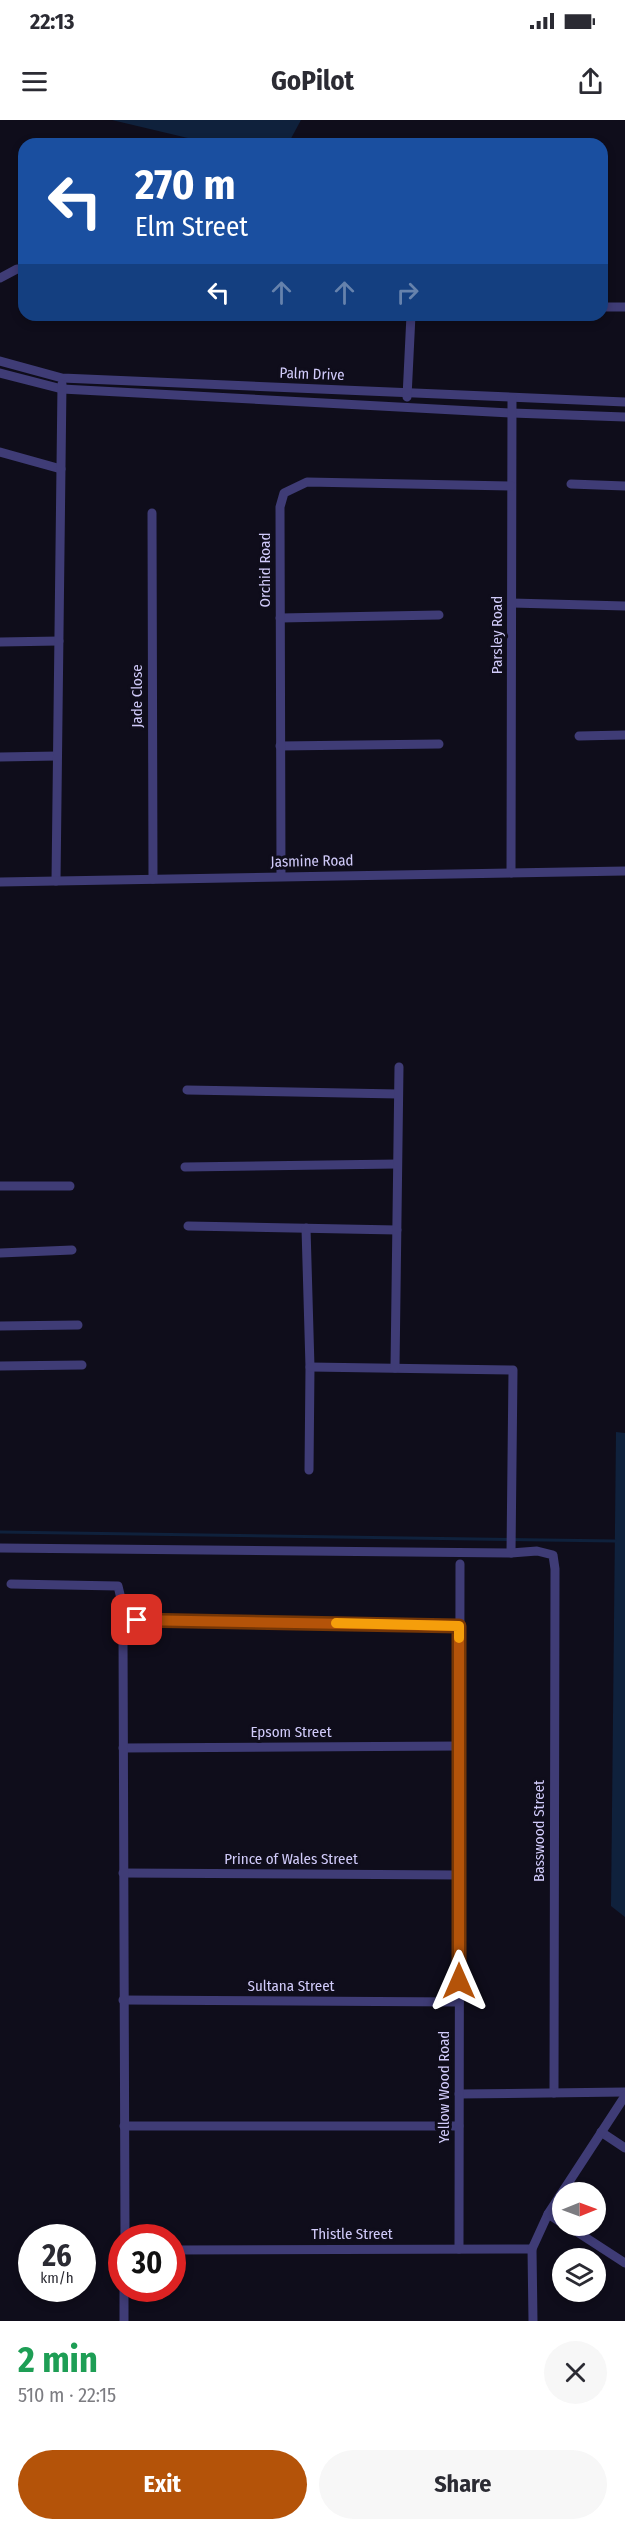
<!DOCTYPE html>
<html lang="en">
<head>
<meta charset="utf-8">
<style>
	:root { --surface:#fff; --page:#f7f7f7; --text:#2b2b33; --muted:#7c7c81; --accent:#b45309 }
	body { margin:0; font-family:"Fira Sans Condensed",sans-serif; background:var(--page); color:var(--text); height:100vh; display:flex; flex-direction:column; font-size:22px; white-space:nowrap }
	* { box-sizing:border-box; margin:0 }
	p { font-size:20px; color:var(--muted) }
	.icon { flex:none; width:33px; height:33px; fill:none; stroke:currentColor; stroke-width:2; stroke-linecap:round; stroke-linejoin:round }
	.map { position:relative; height:2201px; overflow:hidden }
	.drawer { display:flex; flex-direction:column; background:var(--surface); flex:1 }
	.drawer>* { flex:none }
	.guide { position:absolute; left:18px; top:18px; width:590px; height:183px; border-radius:18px; box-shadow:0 3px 9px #0003; background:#1a4fa0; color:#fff; overflow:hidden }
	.needle { width:39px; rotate:89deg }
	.fabs { position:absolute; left:552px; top:2062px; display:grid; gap:12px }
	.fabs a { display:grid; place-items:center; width:54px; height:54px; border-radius:50%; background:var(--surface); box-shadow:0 3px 9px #0003; font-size:30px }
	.speed { position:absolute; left:18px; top:2104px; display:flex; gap:12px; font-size:30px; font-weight:700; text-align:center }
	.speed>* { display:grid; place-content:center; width:78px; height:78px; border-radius:50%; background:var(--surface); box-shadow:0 3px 9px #0003; line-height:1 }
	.speed small { font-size:15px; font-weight:400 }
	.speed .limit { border:9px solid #d22; background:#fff; color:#111 }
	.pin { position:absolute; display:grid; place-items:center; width:51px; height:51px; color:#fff; margin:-26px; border-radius:12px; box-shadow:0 3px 9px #0006 }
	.me { position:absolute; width:66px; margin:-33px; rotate:0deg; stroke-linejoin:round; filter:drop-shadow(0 0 4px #0008) }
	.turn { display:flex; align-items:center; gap:21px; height:126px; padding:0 18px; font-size:27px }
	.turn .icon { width:78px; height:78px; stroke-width:2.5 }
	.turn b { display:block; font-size:42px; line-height:51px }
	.lanes { display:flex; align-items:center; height:57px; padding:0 18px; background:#0003; justify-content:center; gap:30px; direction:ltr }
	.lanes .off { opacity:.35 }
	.round { display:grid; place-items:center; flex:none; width:63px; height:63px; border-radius:32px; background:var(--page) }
	.overview { display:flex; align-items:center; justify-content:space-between; height:102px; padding:0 18px }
	h1 { font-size:36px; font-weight:700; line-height:45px; color:#1e9e55 }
	.action { display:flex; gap:12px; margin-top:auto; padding:12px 18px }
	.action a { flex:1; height:69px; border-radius:36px; background:var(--accent); color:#fff; font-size:24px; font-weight:700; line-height:69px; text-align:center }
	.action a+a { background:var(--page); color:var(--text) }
	.status { display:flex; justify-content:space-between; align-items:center; height:42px; padding:0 30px; background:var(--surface); direction:ltr }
	.status svg { height:16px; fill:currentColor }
	header { display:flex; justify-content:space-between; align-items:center; height:78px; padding:0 18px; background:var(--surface); font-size:27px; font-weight:700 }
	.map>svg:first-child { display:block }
</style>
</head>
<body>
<div class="status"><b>22:13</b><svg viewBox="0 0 49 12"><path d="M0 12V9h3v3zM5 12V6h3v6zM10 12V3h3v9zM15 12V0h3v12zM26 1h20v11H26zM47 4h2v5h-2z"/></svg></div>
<header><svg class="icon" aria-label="menu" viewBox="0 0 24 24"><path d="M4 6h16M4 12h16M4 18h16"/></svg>GoPilot<svg class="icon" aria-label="share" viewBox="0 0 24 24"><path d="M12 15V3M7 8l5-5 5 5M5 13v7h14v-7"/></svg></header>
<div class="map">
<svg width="625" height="2201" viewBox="0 0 625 2201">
	<rect width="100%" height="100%" fill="#0f0d1b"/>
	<g fill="#0f213c">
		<polygon points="112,0 301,0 288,24 213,24"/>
		<polygon points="616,1312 625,1313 625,1797 611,1786"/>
	</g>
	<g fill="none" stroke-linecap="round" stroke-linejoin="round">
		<polyline stroke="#0f213c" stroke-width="3" points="0,1412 615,1421"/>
		<g stroke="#3f3c76" stroke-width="9">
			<polyline points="0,158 17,149 24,149"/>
			<polyline points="602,187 625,187"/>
			<polyline points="0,241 62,258 625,282"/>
			<polyline points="0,253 62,269 512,293 625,297"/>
			<polyline points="407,277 411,195"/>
			<polyline points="0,332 61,349"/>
			<polyline points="571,364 625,366"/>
			<polyline points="152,393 153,759"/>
			<polyline points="512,483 625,486"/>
			<polyline points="280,498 439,495"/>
			<polyline points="0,522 59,521"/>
			<polyline points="579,616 625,615"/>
			<polyline points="280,626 439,624"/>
			<polyline points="0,637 57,636"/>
			<polyline points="511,753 512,278"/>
			<polyline points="281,756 280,387 284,373 307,362 511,366"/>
			<polyline points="56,761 62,264"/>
			<polyline points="0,762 625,751"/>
			<polyline points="187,970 398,974"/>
			<polyline points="185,1047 397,1044"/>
			<polyline points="0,1066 70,1066"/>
			<polyline points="188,1106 397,1110"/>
			<polyline points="306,1108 310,1247 309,1350"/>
			<polyline points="0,1133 72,1130"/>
			<polyline points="0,1206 78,1205"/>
			<polyline points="0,1246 82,1245"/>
			<polyline points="310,1247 513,1250 511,1433"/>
			<polyline points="395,1248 399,947"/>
			<polyline points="0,1428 511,1433 537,1431 553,1435 555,1449 554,1973"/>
			<polyline points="11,1464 118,1466 127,1504"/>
			<polyline points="123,1628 459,1626"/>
			<polyline points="123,1753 459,1755"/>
			<polyline points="123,1880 459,1882"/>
			<polyline points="459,1974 625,1972"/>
			<polyline points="124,2006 459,2006"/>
			<polyline points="601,2012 625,2028"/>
			<polyline points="548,2094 562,2103"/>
			<polyline points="568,2106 625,2143"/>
			<polyline points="125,2118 123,1511 127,1504 137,1500 459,1506"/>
			<polyline points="459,2129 460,1444"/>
			<polyline points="172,2130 532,2129"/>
			<polyline points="124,2201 124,2169"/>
			<polyline points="533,2201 532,2129 548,2094 625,1976"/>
		</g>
	</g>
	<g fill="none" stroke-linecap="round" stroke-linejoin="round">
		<defs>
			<polyline id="route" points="137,1500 459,1506 459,1861"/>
		</defs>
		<use href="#route" stroke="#753606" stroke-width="15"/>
		<use href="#route" stroke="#b45309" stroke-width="10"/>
		<polyline stroke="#f59e0b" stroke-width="10" points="336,1503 459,1506 459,1518"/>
	</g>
	<g text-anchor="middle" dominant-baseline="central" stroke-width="6" stroke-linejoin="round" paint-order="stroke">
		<g font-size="15" fill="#d1cbfa" stroke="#0f0d1b">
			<text transform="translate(312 254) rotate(2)">Palm Drive</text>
			<text transform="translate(265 450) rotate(-90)">Orchid Road</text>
			<text transform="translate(497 515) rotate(-90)">Parsley Road</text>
			<text transform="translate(137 576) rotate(-90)">Jade Close</text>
			<text transform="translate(312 741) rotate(-1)">Jasmine Road</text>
			<text x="291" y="1612">Epsom Street</text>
			<text transform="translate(539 1711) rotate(-90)">Basswood Street</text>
			<text x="291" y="1739">Prince of Wales Street</text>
			<text x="291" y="1866">Sultana Street</text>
			<text transform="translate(444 1967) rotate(-90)">Yellow Wood Road</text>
			<text x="352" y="2114">Thistle Street</text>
		</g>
	</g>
</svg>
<div class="fabs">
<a><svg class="needle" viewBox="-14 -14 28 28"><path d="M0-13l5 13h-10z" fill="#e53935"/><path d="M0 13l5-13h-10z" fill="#7c7c81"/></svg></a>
<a><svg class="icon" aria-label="layers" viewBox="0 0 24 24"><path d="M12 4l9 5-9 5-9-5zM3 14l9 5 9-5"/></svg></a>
</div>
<div class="speed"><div>26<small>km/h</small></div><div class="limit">30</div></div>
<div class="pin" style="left:137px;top:1500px;background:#d93025"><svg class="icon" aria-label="arrive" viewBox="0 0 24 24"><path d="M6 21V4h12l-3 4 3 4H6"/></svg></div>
<svg class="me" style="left:459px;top:1861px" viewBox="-20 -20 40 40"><path d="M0-17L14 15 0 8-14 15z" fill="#b45309" stroke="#fff" stroke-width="4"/></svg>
<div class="guide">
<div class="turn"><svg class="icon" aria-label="left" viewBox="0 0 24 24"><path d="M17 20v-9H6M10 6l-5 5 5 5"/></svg><div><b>270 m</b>Elm Street</div></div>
<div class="lanes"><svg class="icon" aria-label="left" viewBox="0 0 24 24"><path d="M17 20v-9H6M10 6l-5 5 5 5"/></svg><svg class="icon off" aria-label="ahead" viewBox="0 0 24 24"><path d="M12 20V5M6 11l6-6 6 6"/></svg><svg class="icon off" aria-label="ahead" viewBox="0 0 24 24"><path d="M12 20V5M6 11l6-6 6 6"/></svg><svg class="icon off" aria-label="right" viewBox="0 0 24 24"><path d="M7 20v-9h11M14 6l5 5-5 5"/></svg></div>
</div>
</div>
<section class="drawer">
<div class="overview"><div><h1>2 min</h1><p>510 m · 22:15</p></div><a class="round"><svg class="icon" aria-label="close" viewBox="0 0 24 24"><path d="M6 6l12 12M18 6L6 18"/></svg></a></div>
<div class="action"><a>Exit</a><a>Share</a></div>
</section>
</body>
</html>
